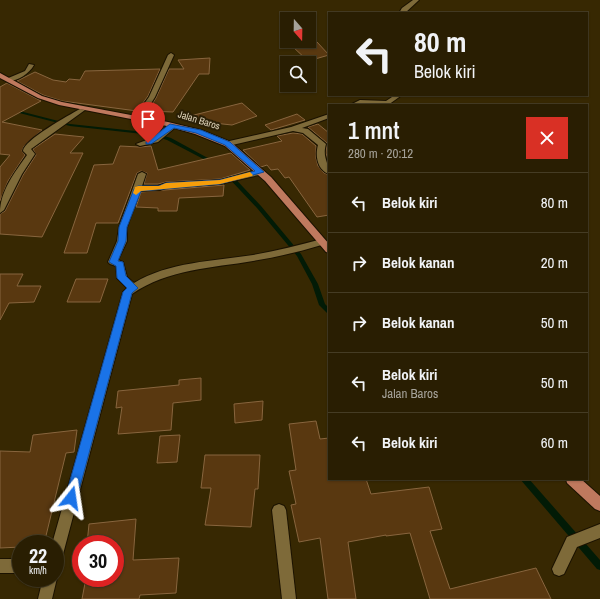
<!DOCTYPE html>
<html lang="id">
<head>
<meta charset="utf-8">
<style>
	:root { --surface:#291e02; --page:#352b11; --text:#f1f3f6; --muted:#a5a299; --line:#453c24 }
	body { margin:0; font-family:"Archivo Narrow",sans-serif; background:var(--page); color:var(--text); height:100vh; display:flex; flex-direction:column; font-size:15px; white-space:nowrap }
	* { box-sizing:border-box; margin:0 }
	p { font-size:13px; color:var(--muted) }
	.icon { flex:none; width:22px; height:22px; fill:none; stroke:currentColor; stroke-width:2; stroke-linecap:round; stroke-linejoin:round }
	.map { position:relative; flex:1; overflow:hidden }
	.details { position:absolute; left:328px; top:104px; width:260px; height:376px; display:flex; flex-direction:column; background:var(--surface); border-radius:0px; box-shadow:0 1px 3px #0004,0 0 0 1px var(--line) }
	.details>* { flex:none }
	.banner { position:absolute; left:328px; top:12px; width:260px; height:84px; border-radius:0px; box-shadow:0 1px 3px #0004,0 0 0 1px var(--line); background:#291e02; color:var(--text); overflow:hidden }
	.needle { width:26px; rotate:160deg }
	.fabs { position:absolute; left:280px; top:12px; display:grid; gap:8px }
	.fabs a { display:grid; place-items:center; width:36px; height:36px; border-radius:0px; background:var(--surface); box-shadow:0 1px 3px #0004,0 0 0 1px var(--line); font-size:20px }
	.speed { position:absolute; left:12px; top:535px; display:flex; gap:8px; font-size:20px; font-weight:700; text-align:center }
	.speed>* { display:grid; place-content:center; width:52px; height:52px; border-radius:50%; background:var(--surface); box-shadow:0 1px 3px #0004,0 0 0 1px var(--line); line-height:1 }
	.speed small { font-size:10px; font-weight:400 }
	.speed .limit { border:6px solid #d22; background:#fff; color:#111 }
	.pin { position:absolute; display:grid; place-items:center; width:34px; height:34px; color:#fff; margin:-41px -17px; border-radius:50% 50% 50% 0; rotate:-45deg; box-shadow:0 0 4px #0007 }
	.pin .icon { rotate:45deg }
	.me { position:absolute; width:44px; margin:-22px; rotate:15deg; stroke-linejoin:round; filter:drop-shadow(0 0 3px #0008) }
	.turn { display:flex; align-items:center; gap:14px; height:84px; padding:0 20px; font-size:18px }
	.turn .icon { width:52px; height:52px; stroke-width:2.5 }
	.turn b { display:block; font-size:28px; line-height:34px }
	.round { display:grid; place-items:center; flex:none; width:42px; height:42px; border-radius:0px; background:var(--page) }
	.head { display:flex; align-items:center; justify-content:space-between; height:68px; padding:0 20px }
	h1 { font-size:24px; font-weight:600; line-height:30px }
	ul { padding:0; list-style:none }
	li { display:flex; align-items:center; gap:12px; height:60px; padding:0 20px; border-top:1px solid var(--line) }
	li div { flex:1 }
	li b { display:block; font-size:15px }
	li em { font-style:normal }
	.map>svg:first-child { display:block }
</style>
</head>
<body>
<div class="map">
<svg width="600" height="599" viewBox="0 0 600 599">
	<rect width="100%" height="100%" fill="#372802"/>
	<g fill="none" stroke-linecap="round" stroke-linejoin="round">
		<g fill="#021b06" fill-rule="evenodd">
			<polygon points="0,106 70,124 154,133 171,138 217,163 217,164 213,164 167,140 152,135 70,126 0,108"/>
			<polygon points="223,170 227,170 261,206 301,254 318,284 325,304 329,308 329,313 327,313 319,305 312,284 297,256 257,208 223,172"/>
			<polygon points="520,479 529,479 600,560 600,570 597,569"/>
		</g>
	</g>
	<g fill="#593810" stroke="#88653e">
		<polygon points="317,42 329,55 308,61 292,46"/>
		<polygon points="210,58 209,74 199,74 173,112 148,111 156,98 169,69 184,69 178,60"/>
		<polygon points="160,69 148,96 137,111 62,101 43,95 17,81 35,72 53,80 66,82 69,79 80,80 85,71"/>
		<polygon points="7,83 41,101 2,122 42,130 24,146 22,151 25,155 8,181 0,201 0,167 10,155 0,154 0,87"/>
		<polygon points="242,103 257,116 232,125 186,120 186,117"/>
		<polygon points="297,114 305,120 271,130 265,125"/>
		<polygon points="318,124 329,133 329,164 326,153 327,143 308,127"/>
		<polygon points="293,133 302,134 316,146 316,158 318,166 324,173 329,175 329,215 317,217 289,177 285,178 278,169 271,170 267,165 261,167 243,150 282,141 277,136"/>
		<polygon points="55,134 84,137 70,153 83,153 42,237 0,234 0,214 5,211 23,175 36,155 33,149"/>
		<polygon points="120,146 140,147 151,146 158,170 231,153 250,170 220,179 166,182 158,184 144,184 147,173 141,171 137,173 118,223 96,223 87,253 64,253 94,165 113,164"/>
		<polygon points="224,185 223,196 179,198 177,211 158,211 158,208 136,207 141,192"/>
		<polygon points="0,274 23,274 17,286 41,286 34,302 9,303 0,320"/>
		<polygon points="76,279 108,279 100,302 67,302"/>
		<polygon points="201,378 201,400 173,403 171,430 118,434 122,407 116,408 118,391 179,385 179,380"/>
		<polygon points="263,401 262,420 235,423 234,404"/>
		<polygon points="316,421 320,439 329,438 329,479 366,479 371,494 429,487 442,529 430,531 450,589 536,568 551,599 430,599 410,533 386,536 386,535 348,542 356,599 328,599 320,538 299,542 291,505 296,504 289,471 296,470 289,424"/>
		<polygon points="77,430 74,452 66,453 44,544 21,544 21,547 0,548 0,451 30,452 33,435"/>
		<polygon points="180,435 177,462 157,463 160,436"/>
		<polygon points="205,455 260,455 258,489 255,489 251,527 205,525 211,488 201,488"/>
		<polygon points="136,519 133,560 179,558 176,593 140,595 139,599 82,599 86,578 115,578 115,544 87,544 89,524"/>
	</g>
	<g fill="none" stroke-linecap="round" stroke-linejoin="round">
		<defs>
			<g id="minor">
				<polygon points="413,0 419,0 405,13 399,13 402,8"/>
				<polygon points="171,53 174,55 155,97 140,121 134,121 133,119 149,97 168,55"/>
				<path d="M 29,64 L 34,65 C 29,74 17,82 6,81 L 6,79 L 25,71 Z"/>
				<polygon points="395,95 402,95 388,105 350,105 360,100 386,101"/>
				<path d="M 80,109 L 85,110 L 31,149 L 35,154 L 22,174 L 4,210 L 0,213 C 0,191 15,172 27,155 L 23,151 C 24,140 69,115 80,109 Z"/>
				<path d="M 329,114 L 329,118 L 302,128 L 308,129 L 326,144 C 322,158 329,162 329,174 C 317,170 315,155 318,145 L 303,133 L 293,131 L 228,146 L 224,144 L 225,142 L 291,127 Z"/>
				<polygon points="170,124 177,126 158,142 140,146 136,144 152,138"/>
				<path d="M 260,170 L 263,170 L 263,174 L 220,184 L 168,187 L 160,190 L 140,191 L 127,227 L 127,241 L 118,260 L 123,262 L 127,277 L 134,283 C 168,262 214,261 253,255 C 276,251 299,245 322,239 L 327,242 L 325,244 C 302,251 278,257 253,261 C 212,268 168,269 132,294 L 62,558 L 60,563 L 55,565 L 55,544 L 52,544 L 123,292 L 127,288 L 117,278 L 116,266 L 110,264 L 108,262 L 117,241 L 119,227 L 138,174 L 142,172 L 146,174 L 142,186 L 158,186 L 166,183 L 220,180 Z"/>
				<polygon points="279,504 284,506 286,510 296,599 282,599 272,510 274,506"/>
				<polygon points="600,524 600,538 577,547 564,574 559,576 554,574 552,569 567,537"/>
				<rect x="0" y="559" width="21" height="14"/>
				<polygon points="55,573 57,578 52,599 38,599 43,578 55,578"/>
			</g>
			<g id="major">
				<polygon points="0,73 42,96 62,102 168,122 201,130 231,142 271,177 329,244 329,253 326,252 265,181 225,146 195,134 167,126 59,105 38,98 0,78"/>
				<polygon points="566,479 581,479 600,496 600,511 595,509 567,483"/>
			</g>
		</defs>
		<use href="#minor" stroke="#1b1200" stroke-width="2"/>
		<use href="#major" stroke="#1b1200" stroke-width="2"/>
		<use href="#minor" fill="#7e6a39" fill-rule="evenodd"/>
		<use href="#major" fill="#bf795e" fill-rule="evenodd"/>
	</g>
	<polygon fill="#1a73e8" stroke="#114b97" points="170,124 201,130 230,142 264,172 220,184 141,191 127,227 126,241 118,261 123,262 126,276 138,288 132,293 77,498 75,502 71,504 67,502 65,498 123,292 127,288 117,278 116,266 109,262 118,241 119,227 134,189 138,186 159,186 166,183 220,180 255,171 225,145 196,133 174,128 151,144 146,144 146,142"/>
	<polygon fill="#f59e0b" points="250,172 253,175 252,176 220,184 141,191 136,195 133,193 135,187 138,186 159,186 166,183 220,180"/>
	<g text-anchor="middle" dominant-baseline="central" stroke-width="4" stroke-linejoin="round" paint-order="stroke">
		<g font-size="10" fill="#ded3ba" stroke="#2a1f06">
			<text transform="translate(199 120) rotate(17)">Jalan Baros</text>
		</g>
	</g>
</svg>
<div class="fabs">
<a><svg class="needle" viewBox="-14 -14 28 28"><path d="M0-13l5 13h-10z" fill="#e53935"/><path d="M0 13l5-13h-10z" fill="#a5a299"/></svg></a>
<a><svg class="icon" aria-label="search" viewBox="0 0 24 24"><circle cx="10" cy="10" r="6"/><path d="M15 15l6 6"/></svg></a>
</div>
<div class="speed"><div>22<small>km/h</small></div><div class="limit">30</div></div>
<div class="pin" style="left:148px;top:143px;background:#d93025"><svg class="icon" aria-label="arrive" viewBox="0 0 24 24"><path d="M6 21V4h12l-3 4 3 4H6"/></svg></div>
<svg class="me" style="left:71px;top:498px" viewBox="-20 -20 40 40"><path d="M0-17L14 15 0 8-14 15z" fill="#1a73e8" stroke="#fff" stroke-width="4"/></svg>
<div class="banner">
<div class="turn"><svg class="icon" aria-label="left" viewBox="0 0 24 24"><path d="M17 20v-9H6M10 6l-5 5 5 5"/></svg><div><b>80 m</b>Belok kiri</div></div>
</div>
<section class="details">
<div class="head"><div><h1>1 mnt</h1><p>280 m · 20:12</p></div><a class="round" style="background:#d93025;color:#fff"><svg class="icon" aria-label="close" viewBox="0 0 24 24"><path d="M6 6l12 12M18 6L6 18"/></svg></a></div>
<ul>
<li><svg class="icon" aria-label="left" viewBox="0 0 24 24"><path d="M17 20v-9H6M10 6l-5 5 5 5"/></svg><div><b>Belok kiri</b></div><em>80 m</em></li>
<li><svg class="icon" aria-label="right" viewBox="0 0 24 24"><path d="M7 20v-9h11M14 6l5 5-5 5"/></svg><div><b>Belok kanan</b></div><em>20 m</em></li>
<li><svg class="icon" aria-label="right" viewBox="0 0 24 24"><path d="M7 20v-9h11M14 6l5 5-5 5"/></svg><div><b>Belok kanan</b></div><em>50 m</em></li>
<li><svg class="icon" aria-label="left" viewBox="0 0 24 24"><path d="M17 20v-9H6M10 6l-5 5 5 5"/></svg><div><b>Belok kiri</b><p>Jalan Baros</p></div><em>50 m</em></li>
<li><svg class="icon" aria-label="left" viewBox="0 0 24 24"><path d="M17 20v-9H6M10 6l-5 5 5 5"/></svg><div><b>Belok kiri</b></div><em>60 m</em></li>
</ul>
</section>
</div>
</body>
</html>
